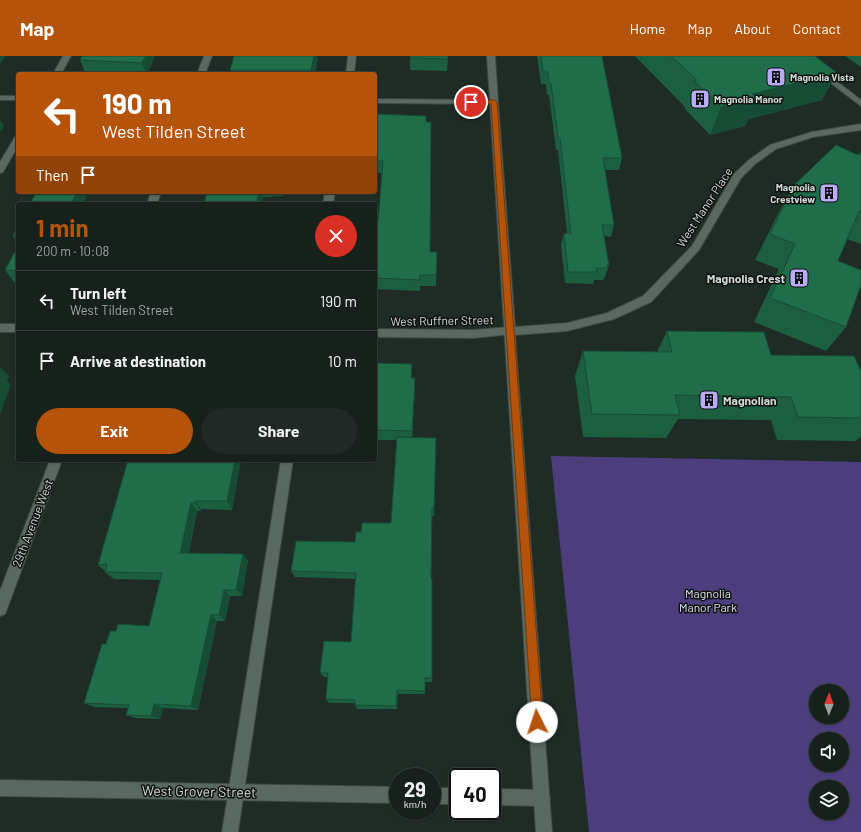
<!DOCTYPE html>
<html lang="en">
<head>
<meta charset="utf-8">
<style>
	:root { --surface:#17211c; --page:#202925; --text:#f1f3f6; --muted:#9ea3a3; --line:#363e3b; --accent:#b45309 }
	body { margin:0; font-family:Barlow,sans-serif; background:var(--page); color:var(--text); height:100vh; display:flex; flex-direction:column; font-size:15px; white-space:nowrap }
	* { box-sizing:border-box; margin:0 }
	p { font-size:13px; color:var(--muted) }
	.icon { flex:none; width:22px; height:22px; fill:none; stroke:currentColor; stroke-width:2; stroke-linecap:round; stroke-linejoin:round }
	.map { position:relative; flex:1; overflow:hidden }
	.sheet { position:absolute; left:16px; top:146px; width:361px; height:260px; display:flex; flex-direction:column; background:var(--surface); border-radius:4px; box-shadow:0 1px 3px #0004,0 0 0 1px var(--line) }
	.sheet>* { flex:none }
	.banner { position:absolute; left:16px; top:16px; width:361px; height:122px; border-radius:4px; box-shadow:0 1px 3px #0004,0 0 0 1px var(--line); background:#b45309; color:#fff; overflow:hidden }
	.needle { width:26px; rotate:1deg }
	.fabs { position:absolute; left:809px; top:628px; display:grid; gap:8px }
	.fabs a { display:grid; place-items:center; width:40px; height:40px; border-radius:50%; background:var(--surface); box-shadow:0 1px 3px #0004,0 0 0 1px var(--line); font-size:20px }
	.speed { position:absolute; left:389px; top:712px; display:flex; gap:8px; font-size:20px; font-weight:700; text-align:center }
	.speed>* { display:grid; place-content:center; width:52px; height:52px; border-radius:50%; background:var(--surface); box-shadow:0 1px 3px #0004,0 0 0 1px var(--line); line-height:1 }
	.speed small { font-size:10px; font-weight:400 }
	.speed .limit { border:2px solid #111; border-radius:6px; background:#fff; color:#111 }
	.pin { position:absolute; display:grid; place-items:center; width:34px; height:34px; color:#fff; margin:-17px; border:2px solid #fff; border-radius:50%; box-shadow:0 1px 4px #0007 }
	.me { position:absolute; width:44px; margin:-22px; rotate:356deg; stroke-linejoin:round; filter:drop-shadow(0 0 3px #0008) }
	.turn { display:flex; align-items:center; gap:14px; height:84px; padding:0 20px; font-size:18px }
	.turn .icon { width:52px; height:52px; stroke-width:2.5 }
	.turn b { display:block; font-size:28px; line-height:34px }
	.then { display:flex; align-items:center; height:38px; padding:0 20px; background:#0003; gap:8px; font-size:15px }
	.round { display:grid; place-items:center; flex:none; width:42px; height:42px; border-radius:21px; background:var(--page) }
	.summary { display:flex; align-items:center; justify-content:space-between; height:68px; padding:0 20px }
	h1 { font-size:24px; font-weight:700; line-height:30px; color:var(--accent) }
	.button { display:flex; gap:8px; margin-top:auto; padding:8px 20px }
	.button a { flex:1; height:46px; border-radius:24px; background:var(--accent); color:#fff; font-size:16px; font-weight:700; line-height:46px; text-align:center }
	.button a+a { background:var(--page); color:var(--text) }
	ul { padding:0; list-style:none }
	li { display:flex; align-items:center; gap:12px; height:60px; padding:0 20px; border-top:1px solid var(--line) }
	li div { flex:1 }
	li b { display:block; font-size:15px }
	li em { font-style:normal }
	header { display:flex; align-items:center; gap:24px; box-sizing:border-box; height:56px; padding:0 20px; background:var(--accent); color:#fff }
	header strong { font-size:19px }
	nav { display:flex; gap:22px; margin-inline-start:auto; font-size:14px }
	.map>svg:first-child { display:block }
</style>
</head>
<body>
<header>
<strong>Map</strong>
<nav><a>Home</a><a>Map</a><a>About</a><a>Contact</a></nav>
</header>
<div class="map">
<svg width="861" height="776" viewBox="0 0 861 776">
	<rect width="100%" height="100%" fill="#1f2c25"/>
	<path fill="#4c3d7d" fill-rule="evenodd" d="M 551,400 L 861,406 L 861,776 L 589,776 ZM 816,635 L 842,635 L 842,661 L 816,661 ZM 816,683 L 842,683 L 842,709 L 816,709 ZM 816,731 L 842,731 L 842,757 L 816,757 Z"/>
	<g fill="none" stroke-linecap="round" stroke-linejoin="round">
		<defs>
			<g id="service">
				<polygon points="63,0 71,0 61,18 53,18"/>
				<polygon points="348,0 356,0 354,18 346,18"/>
				<polygon points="18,80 18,90 3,116 0,117 0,106 15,81"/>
				<polygon points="325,136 335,136 333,148 323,148"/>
				<polygon points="281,404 293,404 238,776 222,776"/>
			</g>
			<g id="minor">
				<polygon points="204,0 212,0 205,18 197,18"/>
				<polygon points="487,0 495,0 498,46 494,48 490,46"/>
				<polygon points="795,0 804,0 861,44 861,50"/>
				<polygon points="151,136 161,136 157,148 147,148"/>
				<rect x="0" y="268" width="18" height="8"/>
				<polygon points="509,271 514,275 513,278 473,282 375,281 375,273 473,274"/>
				<polygon points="50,404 62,404 7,553 5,558 0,560 0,535"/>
				<polygon points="0,724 398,731 398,747 0,740"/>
				<rect x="432" y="732" width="26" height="16"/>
				<polygon points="492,733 542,734 548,736 550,742 548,748 542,750 492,749"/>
			</g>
			<g id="tertiary">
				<rect x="0" y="40" width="18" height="4"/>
				<polygon points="375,43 494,44 498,46 515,271 567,267 607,257 643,240 692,190 734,118 749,104 770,89 812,76 861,68 861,74 813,81 776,93 755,108 741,122 699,194 651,246 614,263 567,275 515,279 552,776 536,776 490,48 375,47"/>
			</g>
		</defs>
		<use href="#service" stroke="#3d4841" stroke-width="2"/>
		<use href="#minor" stroke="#3d4841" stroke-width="2"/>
		<use href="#tertiary" stroke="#3d4841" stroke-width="2"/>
		<use href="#service" fill="#5a6960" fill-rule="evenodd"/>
		<use href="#minor" fill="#5a6960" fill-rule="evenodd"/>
		<use href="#tertiary" fill="#5a6960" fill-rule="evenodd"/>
	</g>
	<g fill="#1c5e40">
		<polygon points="82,0 155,0 147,18 132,18 85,16 80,4"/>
		<polygon points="410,0 448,0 447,15 410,14"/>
		<polygon points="537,0 602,0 622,102 619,114 605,114 614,169 611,181 604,180 609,209 605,221 603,224 594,224 593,228 565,227 561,189 564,177 567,177 558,94 556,94 549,39 547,39 546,28 541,28"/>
		<polygon points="635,0 815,0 822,44 749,63 745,70 710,79 685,53 685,51"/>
		<polygon points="845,0 861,0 861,11"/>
		<polygon points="318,2 315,18 231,18 230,14"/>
		<polygon points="375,60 426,66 430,196 437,196 436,230 420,230 420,235 375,233 375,166 378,166 382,117 375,117"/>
		<polygon points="861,96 861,188 847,183 838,205 846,271 826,295 754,266 779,213 755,204 779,156 794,129 858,99"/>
		<polygon points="207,136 284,136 283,140 263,141"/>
		<polygon points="18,170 18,188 13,180"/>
		<polygon points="18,190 18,226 14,226 5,214"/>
		<polygon points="667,275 771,299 861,315 861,380 856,385 777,384 771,364 678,363 666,382 583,381 575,320 583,295 657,296"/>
		<polygon points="412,308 412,322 415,333 412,382 436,382 434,460 432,460 431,523 432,523 432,626 425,626 425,638 398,638 397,653 357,653 355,649 355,647 329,647 326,643 328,621 324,621 320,617 351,586 355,523 295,521 291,515 355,486 391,467 397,384 375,384 375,318"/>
		<polygon points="241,404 232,454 201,453 201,455 197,455 189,497 243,498 248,505 242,540 230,540 225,565 217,565 198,654 163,652 160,663 136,662 126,659 128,652 95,651 84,647 106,588 116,575 149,570 161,524 114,523 105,516 105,515 98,509"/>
	</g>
	<g fill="#164c34">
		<polygon points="0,0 6,0 0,8"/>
		<polygon points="146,0 155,0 147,18 146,18 142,7"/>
		<polygon points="314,0 317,0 318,2 315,18 312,18 311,14"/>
		<polygon points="837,17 822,44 749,63 745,70 710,79 721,51 752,38"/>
		<polygon points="0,64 4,70 0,76"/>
		<polygon points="77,136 89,136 83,148 71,148"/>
		<polygon points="259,136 262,136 263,141 262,148 256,148"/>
		<polygon points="412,308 412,319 411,332 411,322"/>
		<polygon points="0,311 9,320 7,325 11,329 0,358"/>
		<polygon points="415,322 415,333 412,385 412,375"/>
		<polygon points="235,404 241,404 232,454 227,445"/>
		<polygon points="195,445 201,453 201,455 195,447"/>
		<polygon points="191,447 197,455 187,504 180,497"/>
		<polygon points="243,498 248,505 242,540 236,534"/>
		<polygon points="224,534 230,540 225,565 219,559"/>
		<polygon points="211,559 217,565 198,654 191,650"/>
		<polygon points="397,634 398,638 397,653 396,650"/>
		<polygon points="154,648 163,652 160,663 151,660"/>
	</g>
	<g fill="#206d4a" stroke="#164c34">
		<polygon points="82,0 146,0 142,7 80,4"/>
		<polygon points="234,0 314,0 311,14 230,14"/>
		<polygon points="410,0 448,0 448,3 410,2"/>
		<polygon points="541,0 602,0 622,102 603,102 614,169 602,169 609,209 607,209 607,212 596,212 597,216 568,216 564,177 571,178 560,82 558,82 551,27 549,27 548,16 543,16"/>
		<polygon points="671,0 815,0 837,17 752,38 758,43 721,51 694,25 697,24"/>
		<polygon points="377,58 426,60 426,66 431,66 430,196 437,196 436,219 420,219 420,224 375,222 375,166 378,166 383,105 375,105 375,60"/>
		<polygon points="836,89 858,99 861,96 861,156 859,155 838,205 861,214 861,229 846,271 770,242 795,188 770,178 794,129"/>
		<polygon points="36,136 77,136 71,148 30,148"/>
		<polygon points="207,136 259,136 256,148 204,148"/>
		<polygon points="18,170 18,180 13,180"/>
		<polygon points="18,190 18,215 5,214"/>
		<polygon points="667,275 764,276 771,299 854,300 861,315 861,362 798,361 791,341 675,339 680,359 592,358 583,295 672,296"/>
		<polygon points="376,307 412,308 411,322 415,322 412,375 375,374 375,318"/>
		<polygon points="397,381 436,382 434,452 432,452 431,523 432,523 432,622 425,622 425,635 397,634 396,650 355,649 355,644 326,643 328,617 320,617 324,585 351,586 356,517 291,515 296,485 355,486 356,476 361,476 362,467 391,467"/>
		<polygon points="128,404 235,404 227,445 195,445 195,447 191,447 180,497 243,498 236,534 224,534 219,559 211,559 191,650 154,648 151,660 126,659 129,649 84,647 102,588 106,588 110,575 116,575 118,568 149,570 162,517 105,516 107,508 98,509"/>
	</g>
	<polygon fill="#b45309" stroke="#753606" points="494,44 497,46 543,666 541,670 537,672 533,670 532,666 491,48 471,48 468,46 471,44"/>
	<defs>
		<symbol id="building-square" viewBox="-11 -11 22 22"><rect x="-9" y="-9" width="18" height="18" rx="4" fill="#b9abf7" stroke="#0e1310"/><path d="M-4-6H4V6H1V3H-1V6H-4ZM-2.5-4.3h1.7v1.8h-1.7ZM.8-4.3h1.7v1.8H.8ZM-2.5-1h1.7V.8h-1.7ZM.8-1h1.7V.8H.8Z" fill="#111"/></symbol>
	</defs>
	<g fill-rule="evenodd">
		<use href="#building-square" x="765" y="10" width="22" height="22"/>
		<use href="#building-square" x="689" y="32" width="22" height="22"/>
		<use href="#building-square" x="818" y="126" width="22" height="22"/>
		<use href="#building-square" x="788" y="211" width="22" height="22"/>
		<use href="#building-square" x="698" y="333" width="22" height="22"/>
	</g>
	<g text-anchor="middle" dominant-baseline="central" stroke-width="3" stroke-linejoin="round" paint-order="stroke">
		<g font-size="10" font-weight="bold" fill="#d1d9d4" stroke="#0e1310" text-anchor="start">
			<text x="790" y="21">Magnolia Vista</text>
			<text x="714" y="43">Magnolia Manor</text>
			<text x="815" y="131" text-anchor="end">Magnolia<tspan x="815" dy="12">Crestview</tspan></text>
		</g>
		<g font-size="12" fill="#d1d9d4" stroke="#0e1310">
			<text transform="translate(704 151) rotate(-57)">West Manor Place</text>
			<text transform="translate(442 264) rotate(-1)">West Ruffner Street</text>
			<text transform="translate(32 467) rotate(-69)">29th Avenue West</text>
		</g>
		<g font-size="12" font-weight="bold" fill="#d1d9d4" stroke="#0e1310" text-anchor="end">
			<text x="785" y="222">Magnolia Crest</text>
			<text x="723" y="344" text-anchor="start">Magnolian</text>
		</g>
		<g font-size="12" fill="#e2dff4" stroke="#0e1310">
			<text x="708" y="537">Magnolia<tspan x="708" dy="14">Manor Park</tspan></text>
		</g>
		<g font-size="14" fill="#d1d9d4" stroke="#0e1310">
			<text transform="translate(199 735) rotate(1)">West Grover Street</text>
		</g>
	</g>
</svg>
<div class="fabs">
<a><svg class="needle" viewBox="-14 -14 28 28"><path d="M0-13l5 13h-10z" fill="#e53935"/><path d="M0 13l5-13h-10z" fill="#9ea3a3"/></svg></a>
<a><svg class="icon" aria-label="sound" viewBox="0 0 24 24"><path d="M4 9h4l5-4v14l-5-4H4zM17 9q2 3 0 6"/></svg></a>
<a><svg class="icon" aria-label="layers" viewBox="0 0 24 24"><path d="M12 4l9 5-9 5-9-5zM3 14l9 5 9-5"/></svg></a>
</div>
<div class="speed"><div>29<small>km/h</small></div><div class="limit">40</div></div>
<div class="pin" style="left:471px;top:46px;background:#d93025"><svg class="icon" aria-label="arrive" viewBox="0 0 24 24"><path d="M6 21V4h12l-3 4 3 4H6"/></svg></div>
<svg class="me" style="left:537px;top:666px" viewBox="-20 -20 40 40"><circle r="19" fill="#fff"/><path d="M0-13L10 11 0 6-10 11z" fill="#b45309"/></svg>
<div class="banner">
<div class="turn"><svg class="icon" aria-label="left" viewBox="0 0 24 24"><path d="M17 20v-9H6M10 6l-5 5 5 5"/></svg><div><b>190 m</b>West Tilden Street</div></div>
<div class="then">Then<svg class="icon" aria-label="arrive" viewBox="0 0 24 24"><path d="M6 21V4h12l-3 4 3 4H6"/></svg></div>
</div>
<section class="sheet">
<div class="summary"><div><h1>1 min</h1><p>200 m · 10:08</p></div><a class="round" style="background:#d93025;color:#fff"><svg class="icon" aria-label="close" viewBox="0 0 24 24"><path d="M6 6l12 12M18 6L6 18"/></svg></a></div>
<ul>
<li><svg class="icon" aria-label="left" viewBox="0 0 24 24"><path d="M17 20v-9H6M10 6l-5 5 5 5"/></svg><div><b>Turn left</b><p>West Tilden Street</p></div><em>190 m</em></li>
<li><svg class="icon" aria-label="arrive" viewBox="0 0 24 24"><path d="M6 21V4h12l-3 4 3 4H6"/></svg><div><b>Arrive at destination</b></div><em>10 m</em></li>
</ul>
<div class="button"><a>Exit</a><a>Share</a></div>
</section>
</div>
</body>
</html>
